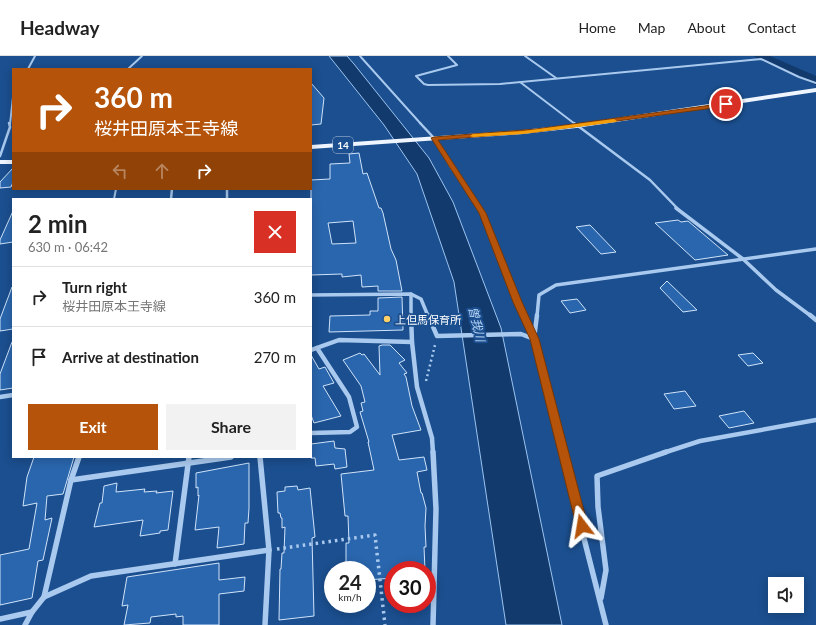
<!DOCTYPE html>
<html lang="en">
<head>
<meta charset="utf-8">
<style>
	:root { --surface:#fff; --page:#f2f2f2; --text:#222; --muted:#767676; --line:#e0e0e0; --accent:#b45309 }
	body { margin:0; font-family:Lato,"Noto Sans JP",sans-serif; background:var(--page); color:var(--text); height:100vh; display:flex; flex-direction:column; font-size:15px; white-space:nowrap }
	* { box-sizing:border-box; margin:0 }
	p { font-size:13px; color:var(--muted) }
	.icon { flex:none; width:22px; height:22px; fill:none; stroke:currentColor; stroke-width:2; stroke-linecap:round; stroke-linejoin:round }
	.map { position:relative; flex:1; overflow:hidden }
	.sheet { position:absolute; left:12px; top:142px; width:300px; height:260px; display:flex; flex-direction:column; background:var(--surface); border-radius:0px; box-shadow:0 2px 10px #0003 }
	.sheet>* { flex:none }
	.guide { position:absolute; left:12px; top:12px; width:300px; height:122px; border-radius:0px; box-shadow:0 2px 10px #0003; background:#b45309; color:#fff; overflow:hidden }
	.controls { position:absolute; left:768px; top:521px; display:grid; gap:8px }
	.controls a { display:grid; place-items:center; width:36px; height:36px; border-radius:0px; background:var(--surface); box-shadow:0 2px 10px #0003; font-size:20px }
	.speed { position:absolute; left:324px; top:505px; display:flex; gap:8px; font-size:20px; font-weight:700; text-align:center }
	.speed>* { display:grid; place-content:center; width:52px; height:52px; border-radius:50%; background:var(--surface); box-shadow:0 2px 10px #0003; line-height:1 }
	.speed small { font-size:10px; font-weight:400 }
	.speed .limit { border:6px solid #d22; background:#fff; color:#111 }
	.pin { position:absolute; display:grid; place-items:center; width:34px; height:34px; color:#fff; margin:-17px; border:2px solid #fff; border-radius:50%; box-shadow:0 1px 4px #0007 }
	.me { position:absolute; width:44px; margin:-22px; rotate:346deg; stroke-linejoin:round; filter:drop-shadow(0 0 3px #0008) }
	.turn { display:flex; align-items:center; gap:14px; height:84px; padding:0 16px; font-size:18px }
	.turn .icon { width:52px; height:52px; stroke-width:2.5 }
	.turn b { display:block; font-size:28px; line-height:34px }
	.lanes { display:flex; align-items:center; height:38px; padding:0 16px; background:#0003; justify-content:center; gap:20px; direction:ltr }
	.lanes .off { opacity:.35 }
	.round { display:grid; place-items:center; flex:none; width:42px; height:42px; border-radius:0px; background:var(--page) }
	.headline { display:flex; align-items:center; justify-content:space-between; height:68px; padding:0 16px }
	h1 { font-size:24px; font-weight:700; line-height:30px }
	.primary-button { display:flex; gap:8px; margin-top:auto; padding:8px 16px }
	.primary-button a { flex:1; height:46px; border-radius:0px; background:var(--accent); color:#fff; font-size:16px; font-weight:700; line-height:46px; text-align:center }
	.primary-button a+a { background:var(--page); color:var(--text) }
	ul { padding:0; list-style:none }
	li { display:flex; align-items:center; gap:12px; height:60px; padding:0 16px; border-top:1px solid var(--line) }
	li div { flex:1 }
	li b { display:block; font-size:15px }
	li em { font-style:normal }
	header { display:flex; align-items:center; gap:24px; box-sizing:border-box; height:56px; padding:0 20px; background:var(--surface); border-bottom:1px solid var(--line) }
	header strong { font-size:19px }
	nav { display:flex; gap:22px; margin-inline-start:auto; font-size:14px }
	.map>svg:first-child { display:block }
</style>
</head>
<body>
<header>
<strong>Headway</strong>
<nav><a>Home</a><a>Map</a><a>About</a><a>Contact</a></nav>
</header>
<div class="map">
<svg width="816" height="569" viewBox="0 0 816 569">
	<rect width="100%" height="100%" fill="#1b4f8f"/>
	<polygon fill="#123a6d" stroke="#9cc4f0" points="329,0 347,0 354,8 429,102 453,146 501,272 562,569 506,569 454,226 417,118 384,69"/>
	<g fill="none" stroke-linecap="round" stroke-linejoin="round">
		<polygon fill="#123a6d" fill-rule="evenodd" points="754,0 770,0 816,20 816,29 756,2"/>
	</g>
	<g fill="#2a66ad" stroke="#cfe3fa" fill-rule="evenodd">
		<polygon points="311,27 324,42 321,68 311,69"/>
		<path d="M 359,97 L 363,118 L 367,117 L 379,152 L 381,152 L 383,157 L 391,193 L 396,204 L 402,235 L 378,235 L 378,230 L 362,231 L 361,219 L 342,221 L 342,218 L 311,219 L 311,124 L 330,123 L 330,108 L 350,107 L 349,98 ZM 353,165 L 356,187 L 332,188 L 328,167 Z"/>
		<polygon points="13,112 13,126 11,131 0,132 0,126"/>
		<polygon points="13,155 13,186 0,188 0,184"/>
		<polygon points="678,164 681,166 688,165 728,199 695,204 655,167"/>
		<polygon points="590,169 616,196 601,198 576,171"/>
		<polygon points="667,225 697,254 683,256 660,232"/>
		<polygon points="12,231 13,232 13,273 0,275 0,263"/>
		<polygon points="402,241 403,274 329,276 330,260 370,259 370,255 378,255 378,242"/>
		<polygon points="577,243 586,254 570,257 561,245"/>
		<polygon points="12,286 13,287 13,332 0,334 0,318"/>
		<polygon points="382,289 390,289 405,304 399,307 407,317 404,318 406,321 412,350 421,374 392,379 399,404 424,401 427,414 417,416 421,437 422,437 426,452 425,470 426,491 424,491 425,514 393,514 393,522 367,524 367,514 346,514 346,487 349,487 348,460 345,460 341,418 374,414 368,386 369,386 360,356 363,355 361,347 365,346 361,330 343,304 360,297 362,299 364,298 380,319 379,290"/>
		<polygon points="753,297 763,307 748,310 738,299"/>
		<polygon points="311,299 319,313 325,311 334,327 323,330 341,360 314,367 311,359"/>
		<polygon points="685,335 696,350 674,353 664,338"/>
		<polygon points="744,355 754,367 729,372 719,360"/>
		<polygon points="334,385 335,392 345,393 347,411 335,413 334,408 316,410 315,402 311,402 311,388"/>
		<polygon points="34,401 74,401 63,438 47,440 45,464 52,462 43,504 38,505 32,542 0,549 0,499 29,493 37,447 23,450 27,421"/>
		<polygon points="249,407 249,452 248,467 245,467 244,488 217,492 219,471 195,474 199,439 198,440 198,431 196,432 196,417"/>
		<polygon points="117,427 116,436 145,433 144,436 157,435 156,437 173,435 168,474 160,475 160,477 140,480 143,464 94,471 100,447 102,447 104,430"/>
		<polygon points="297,430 298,434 310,432 315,481 312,482 314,560 279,564 280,513 281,513 282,497 284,497 285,471 282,472 282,462 281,462 280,457 278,457 277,436 285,435 285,431"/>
		<polygon points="219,507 219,524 245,521 244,535 219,538 219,569 183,569 183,560 176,561 176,558 151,561 150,567 124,569 128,549 122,550 127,521"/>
	</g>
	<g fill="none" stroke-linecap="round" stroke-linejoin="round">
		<polyline stroke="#a9c9ee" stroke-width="2.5" stroke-dasharray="2 3" stroke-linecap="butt" points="426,325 435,289"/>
		<polyline stroke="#a9c9ee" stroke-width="3.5" stroke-dasharray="2.5 4" stroke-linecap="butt" points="277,493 375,479 385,569"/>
		<polyline stroke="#a9c9ee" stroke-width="2" points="114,143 116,133"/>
		<g stroke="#a9c9ee" stroke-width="2">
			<polyline points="360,0 421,68"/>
			<polyline points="448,0 457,9 416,20 424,28 428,29 500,28 761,3 799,21 816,27"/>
			<polyline points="525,0 556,22"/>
			<polyline points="28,13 35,0"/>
			<polyline points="128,13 142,0"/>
			<polyline points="520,26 575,68"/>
			<polyline points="10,68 13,41"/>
		</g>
		<g stroke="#a9c9ee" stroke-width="2.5">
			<polyline points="420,67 434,82 452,113 464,128 479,153"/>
			<polyline points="574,67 650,124 678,153"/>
			<polyline points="0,100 10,71 9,67"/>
			<polyline points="227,133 227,143"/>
			<polyline points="171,143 172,133"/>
		</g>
		<g stroke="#a9c9ee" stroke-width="3.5">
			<polyline points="479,152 524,260"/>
			<polyline points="676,152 743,203 776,234 811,260"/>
			<polyline points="411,238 411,260"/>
			<polyline points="311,239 411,238 421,243 428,260"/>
			<polyline points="537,260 539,239 556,229 816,193"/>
		</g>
		<g stroke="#a9c9ee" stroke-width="4.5">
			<polyline points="411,259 412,286"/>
			<polyline points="428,259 437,280 521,278 534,283"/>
			<polyline points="523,259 534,283 563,397"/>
			<polyline points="810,259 816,264"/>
			<polyline points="534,283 537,259"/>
			<polyline points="311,294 339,284 412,286 417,331 432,382 433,397"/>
			<polyline points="0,341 13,339"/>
			<polyline points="311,377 350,376 357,371 349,341 317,292"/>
			<polyline points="663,397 700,385 816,364"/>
		</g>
		<g stroke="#a9c9ee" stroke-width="5.5">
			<polyline points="433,396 436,453 433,569"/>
			<polyline points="562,396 606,569"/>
			<polyline points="260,401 269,494 265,569"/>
			<polyline points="71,424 231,401"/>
			<polyline points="175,508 189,401"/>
			<polyline points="44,541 71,424 79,401"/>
			<polyline points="601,542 606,514 598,451 597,420 666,396"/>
			<polyline points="0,563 32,556"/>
			<polyline points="25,569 32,556 44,541 91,520 269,494"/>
		</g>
		<g fill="#f0f6ff" fill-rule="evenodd">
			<polygon points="816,32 816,36 576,72 523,78 311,93 311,89 523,74 576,68"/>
			<rect x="0" y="104" width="13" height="4"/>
		</g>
	</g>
	<polygon fill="#b45309" stroke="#753606" points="726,47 728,47 728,50 536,76 438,84 486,157 522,246 539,283 588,470 586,473 582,475 577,473 530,283 513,246 479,157 431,82 434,81 536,73"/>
	<polygon fill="#f59e0b" points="614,63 617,65 616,66 523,78 473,81 470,80 473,78 523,75"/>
	<circle fill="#ffd166" stroke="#1b4f8f" stroke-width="1.5" cx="387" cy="263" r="4"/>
	<g text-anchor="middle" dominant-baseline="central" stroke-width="4" stroke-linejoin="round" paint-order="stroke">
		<rect fill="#1b4f8f" stroke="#bbcadd" stroke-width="1" x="333" y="81" width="20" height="16" rx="3"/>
		<g font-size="10" font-weight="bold" fill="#fff">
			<text x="343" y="89">14</text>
		</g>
		<g font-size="11" fill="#fff" stroke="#1b4f8f" text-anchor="start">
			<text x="395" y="263">上但馬保育所</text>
		</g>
		<g font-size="12" font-style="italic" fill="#b5d3f5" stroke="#1b4f8f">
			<text transform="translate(477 268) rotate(77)">曽我川</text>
		</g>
	</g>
</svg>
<div class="controls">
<a><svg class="icon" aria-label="sound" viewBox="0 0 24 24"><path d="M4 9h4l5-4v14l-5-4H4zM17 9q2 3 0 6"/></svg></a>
</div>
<div class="speed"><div>24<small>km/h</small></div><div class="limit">30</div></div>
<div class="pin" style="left:726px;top:48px;background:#d93025"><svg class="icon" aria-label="arrive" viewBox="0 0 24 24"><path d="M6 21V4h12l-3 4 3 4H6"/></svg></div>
<svg class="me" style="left:582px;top:470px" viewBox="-20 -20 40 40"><path d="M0-17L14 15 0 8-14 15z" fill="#b45309" stroke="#fff" stroke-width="4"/></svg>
<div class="guide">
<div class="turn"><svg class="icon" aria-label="right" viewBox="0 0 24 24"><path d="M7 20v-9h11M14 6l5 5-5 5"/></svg><div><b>360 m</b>桜井田原本王寺線</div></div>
<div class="lanes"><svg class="icon off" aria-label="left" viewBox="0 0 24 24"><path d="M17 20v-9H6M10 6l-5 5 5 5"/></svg><svg class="icon off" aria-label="ahead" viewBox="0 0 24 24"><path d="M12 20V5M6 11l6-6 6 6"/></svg><svg class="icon" aria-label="right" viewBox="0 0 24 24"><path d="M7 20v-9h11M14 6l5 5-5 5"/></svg></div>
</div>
<section class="sheet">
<div class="headline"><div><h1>2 min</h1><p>630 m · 06:42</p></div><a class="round" style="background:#d93025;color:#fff"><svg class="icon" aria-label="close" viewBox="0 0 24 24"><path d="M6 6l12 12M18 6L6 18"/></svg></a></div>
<ul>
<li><svg class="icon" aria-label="right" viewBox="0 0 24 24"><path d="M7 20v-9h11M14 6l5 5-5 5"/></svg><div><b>Turn right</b><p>桜井田原本王寺線</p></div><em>360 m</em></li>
<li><svg class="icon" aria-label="arrive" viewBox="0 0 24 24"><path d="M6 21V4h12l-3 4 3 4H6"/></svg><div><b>Arrive at destination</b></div><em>270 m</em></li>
</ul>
<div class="primary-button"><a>Exit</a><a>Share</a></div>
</section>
</div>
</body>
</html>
